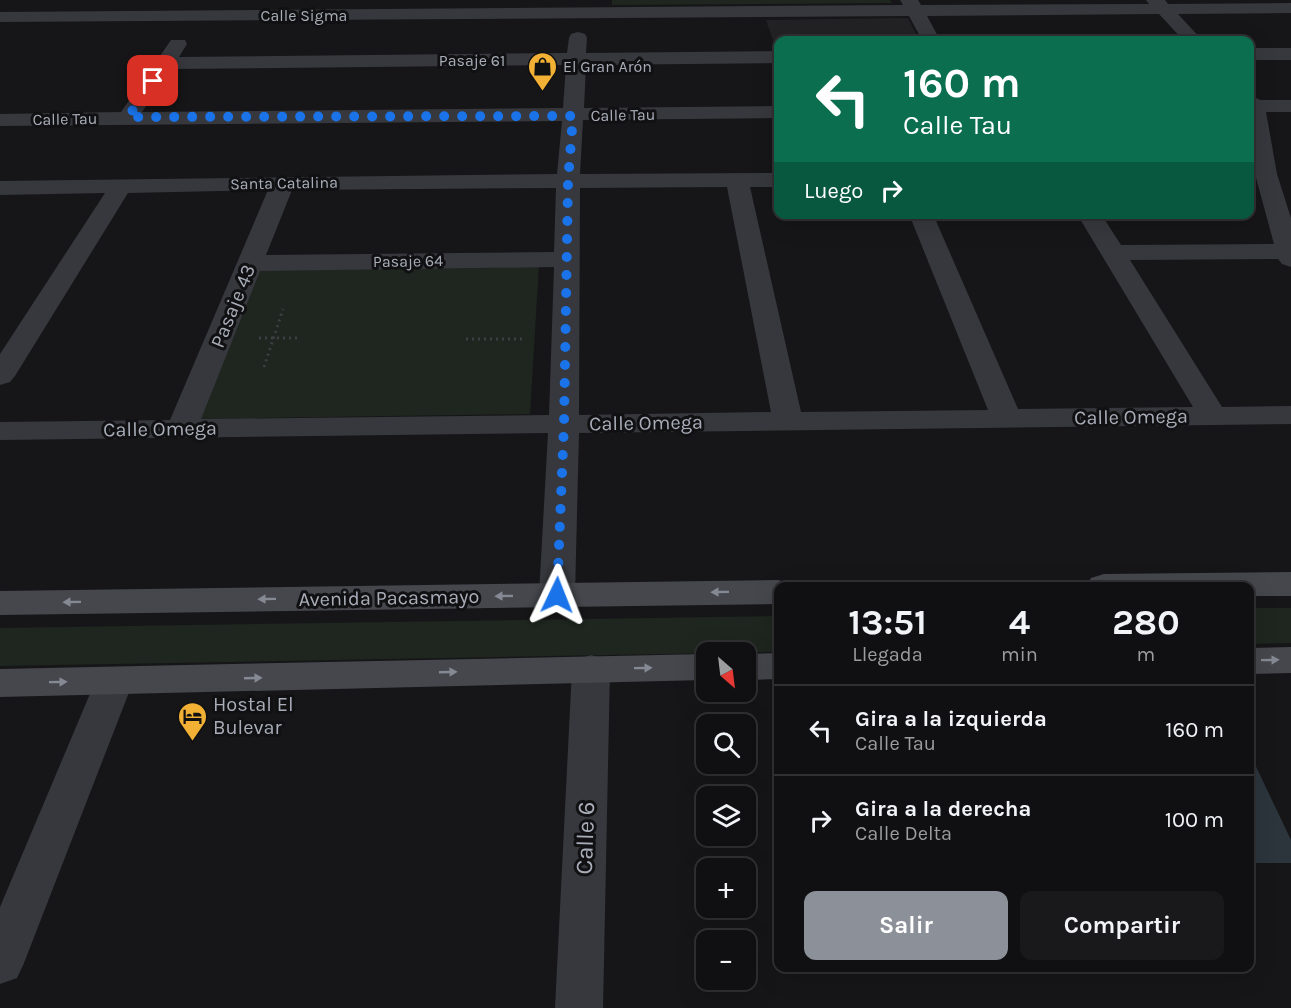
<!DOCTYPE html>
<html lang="es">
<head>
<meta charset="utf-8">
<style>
	:root { --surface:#101012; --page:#19191b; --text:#f1f3f6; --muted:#9c9d9f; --line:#303032; --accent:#8c9099 }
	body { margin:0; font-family:Karla,sans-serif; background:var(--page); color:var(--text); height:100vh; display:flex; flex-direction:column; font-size:22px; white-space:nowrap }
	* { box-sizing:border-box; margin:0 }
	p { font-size:20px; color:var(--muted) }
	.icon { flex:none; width:33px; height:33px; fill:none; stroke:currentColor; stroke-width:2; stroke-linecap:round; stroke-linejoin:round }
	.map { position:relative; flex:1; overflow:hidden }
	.panel { position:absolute; left:774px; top:582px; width:480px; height:390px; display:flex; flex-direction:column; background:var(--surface); border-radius:12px; box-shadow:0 6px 24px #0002,0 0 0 2px var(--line) }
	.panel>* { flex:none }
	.top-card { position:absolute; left:774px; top:36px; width:480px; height:183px; border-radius:12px; box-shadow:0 6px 24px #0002,0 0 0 2px var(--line); background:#0b6e4f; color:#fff; overflow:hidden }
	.needle { width:39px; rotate:152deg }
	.fabs { position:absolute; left:696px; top:642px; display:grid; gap:12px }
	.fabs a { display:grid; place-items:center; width:60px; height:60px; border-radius:12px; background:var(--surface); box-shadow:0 6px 24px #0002,0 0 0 2px var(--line); font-size:30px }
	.pin { position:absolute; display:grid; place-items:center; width:51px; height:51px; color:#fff; margin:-26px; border-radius:12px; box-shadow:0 3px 9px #0006 }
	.me { position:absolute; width:66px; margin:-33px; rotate:2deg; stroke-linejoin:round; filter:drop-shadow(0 0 4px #0008) }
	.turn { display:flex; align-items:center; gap:21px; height:126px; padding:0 30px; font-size:27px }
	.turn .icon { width:78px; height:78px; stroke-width:2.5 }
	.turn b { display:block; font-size:42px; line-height:51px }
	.then { display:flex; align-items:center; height:57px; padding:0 30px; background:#0003; gap:12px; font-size:22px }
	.eta { display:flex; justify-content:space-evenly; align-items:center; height:102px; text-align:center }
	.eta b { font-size:36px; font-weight:700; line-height:42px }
	.primary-button { display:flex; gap:12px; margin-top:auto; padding:12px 30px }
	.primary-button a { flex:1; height:69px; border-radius:12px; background:var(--accent); color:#fff; font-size:24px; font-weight:700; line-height:69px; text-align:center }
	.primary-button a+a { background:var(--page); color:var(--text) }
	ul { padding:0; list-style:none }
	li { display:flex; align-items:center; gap:18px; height:90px; padding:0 30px; border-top:2px solid var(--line) }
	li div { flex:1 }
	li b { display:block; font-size:22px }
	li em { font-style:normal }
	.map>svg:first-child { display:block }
</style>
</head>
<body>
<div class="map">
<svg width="1291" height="1008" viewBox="0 0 1291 1008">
	<rect width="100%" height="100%" fill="#161618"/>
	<polygon fill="#222225" points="908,18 919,40 778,40 778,49 776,49 766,20"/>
	<g fill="#1e261f">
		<polygon points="612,0 890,0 892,3 612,5"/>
		<polygon points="539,265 530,414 195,419 253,267"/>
		<polygon points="1250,608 1291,608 1291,643 1250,644"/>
		<polygon points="778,616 778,652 0,666 0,628"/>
	</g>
	<polygon fill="#2c353c" points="1250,754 1291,840 1291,863 1250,863"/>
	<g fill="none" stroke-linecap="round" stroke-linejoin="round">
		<g stroke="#3d3f44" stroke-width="3" stroke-dasharray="2 4" stroke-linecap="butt">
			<polyline points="259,338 300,338"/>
			<polyline points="466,339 526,339"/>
			<polyline points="264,367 283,309"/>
		</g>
		<g fill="#37383d" fill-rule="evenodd">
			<polygon points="900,0 918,0 921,5 1149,4 1146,0 1165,0 1168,4 1291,3 1291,13 1178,14 1202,40 1183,40 1159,14 927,16 940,40 922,40 909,16 0,22 0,12 903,5"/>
			<path d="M 578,32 L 585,34 L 587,38 L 586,53 L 778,51 L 778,63 L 586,65 L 584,108 L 778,106 L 778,118 L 583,120 L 580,174 L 778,173 L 778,187 L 750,187 L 801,412 L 988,410 L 909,214 L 933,214 L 1018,409 L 1193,407 L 1077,214 L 1101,214 L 1121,245 L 1274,244 L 1255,174 L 1250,139 L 1250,95 L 1260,100 L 1291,100 L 1291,112 L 1266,112 L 1277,174 L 1291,218 L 1291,267 L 1282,264 L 1278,259 L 1130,260 L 1222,407 L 1291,406 L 1291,424 L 579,433 L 575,595 L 570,603 L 557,607 L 544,603 L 539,595 L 548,433 L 0,440 L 0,422 L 170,420 L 268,190 L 128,193 L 15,376 L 10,382 L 0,385 L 0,354 L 105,193 L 0,195 L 0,181 L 557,174 L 562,121 L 0,126 L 0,114 L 121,112 L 171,40 L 185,40 L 187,44 L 179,57 L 567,53 L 569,38 L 571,34 ZM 566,65 L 563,108 L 142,112 L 171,69 ZM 727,187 L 771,412 L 579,415 L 580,188 ZM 556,188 L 554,252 L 266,255 L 292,190 ZM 554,267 L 549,415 L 201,419 L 260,271 Z"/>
			<rect x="1250" y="48" width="41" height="12"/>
			<polygon points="591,655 604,659 610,669 603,1008 555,1008 572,669 578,659"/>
			<polygon points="114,668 128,672 133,682 24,963 17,978 0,984 0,907 95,682 100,672"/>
		</g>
		<g fill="#45474d" fill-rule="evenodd">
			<polygon points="1291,572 1291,596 1250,596 1250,586 1086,586 1091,578 1104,574"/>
			<polygon points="778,580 791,584 792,586 778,586 778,604 0,615 0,591"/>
			<polygon points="1291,647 1291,673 1250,674 1250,648"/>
			<polygon points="778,653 778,679 746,680 746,654"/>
			<polygon points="706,654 706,680 0,697 0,669"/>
		</g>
	</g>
	<defs><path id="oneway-solid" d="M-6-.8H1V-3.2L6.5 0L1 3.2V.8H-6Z" transform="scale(1.5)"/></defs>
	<g fill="#858993">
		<use href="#oneway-solid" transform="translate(720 592) rotate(179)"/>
		<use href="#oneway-solid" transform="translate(504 596) rotate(179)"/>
		<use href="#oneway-solid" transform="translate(267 599) rotate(179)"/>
		<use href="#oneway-solid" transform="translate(72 602) rotate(179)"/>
		<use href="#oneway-solid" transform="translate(1270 660) rotate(-1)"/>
		<use href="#oneway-solid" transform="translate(643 668) rotate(-1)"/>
		<use href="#oneway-solid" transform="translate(448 672) rotate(-2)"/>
		<use href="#oneway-solid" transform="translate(253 678) rotate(-2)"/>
		<use href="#oneway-solid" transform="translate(58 682) rotate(-1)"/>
	</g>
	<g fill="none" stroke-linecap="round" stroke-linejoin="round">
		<polyline stroke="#1a73e8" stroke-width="10" stroke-dasharray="0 18" points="153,81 128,117 573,116 568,182 564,424 557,595"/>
	</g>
	<defs>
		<symbol id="shop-pin" viewBox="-11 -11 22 30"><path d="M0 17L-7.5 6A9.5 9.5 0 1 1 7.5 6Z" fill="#f2b134" stroke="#111113"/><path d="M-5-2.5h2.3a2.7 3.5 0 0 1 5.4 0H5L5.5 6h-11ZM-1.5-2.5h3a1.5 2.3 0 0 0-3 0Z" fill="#111"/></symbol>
		<symbol id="hotel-pin" viewBox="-11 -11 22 30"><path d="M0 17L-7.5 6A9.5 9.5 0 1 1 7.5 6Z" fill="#f2b134" stroke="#111113"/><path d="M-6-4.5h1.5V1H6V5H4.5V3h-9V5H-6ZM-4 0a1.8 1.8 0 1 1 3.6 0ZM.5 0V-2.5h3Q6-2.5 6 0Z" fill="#111"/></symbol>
	</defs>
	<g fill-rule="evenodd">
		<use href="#shop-pin" x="526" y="50" width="33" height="45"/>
		<use href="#hotel-pin" x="176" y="700" width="33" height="45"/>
	</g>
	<g text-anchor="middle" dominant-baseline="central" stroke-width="6" stroke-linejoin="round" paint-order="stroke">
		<g font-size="16" fill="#a8adb8" stroke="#111113">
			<text x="304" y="15">Calle Sigma</text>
			<text x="472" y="60">Pasaje 61</text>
			<text transform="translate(623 115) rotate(-1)">Calle Tau</text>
			<text transform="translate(65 119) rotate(-1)">Calle Tau</text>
			<text transform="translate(284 183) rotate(-1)">Santa Catalina</text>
			<text transform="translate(408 261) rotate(-1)">Pasaje 64</text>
		</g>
		<g font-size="16" fill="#a8adb8" stroke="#111113" text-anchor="start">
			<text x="563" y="66">El Gran Arón</text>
		</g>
		<g font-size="20" fill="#a8adb8" stroke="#111113">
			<text transform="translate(233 306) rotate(-68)">Pasaje 43</text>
			<text transform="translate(1131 417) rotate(-1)">Calle Omega</text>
			<text transform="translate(646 423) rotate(-1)">Calle Omega</text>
			<text transform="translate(160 429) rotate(-1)">Calle Omega</text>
			<text transform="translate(389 598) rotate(-1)">Avenida Pacasmayo</text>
		</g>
		<g font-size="20" fill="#a8adb8" stroke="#111113" text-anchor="start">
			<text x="213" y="704">Hostal El<tspan x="213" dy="23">Bulevar</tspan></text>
		</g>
		<g font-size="24" fill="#a8adb8" stroke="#111113">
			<text transform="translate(585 838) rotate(-88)">Calle 6</text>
		</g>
	</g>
</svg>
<div class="fabs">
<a><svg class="needle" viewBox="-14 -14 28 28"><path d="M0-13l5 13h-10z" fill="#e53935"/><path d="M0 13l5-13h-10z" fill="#9c9d9f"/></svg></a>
<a><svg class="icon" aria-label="search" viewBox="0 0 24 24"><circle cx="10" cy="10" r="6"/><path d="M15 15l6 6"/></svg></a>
<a><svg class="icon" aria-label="layers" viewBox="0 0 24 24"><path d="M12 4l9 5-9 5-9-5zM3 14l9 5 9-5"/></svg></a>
<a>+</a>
<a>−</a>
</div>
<div class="pin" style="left:153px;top:81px;background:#d93025"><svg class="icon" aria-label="arrive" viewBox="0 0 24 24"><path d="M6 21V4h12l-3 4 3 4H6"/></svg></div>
<svg class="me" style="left:557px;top:595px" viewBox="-20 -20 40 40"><path d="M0-17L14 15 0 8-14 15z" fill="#1a73e8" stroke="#fff" stroke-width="4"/></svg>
<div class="top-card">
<div class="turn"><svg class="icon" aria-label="left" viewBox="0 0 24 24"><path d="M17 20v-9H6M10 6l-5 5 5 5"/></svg><div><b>160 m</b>Calle Tau</div></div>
<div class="then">Luego<svg class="icon" aria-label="right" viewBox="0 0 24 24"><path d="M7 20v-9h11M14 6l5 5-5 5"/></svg></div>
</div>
<section class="panel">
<div class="eta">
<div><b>13:51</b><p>Llegada</p></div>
<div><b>4</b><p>min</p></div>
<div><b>280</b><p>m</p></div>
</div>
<ul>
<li><svg class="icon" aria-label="left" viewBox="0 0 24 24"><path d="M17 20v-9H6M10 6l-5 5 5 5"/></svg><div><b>Gira a la izquierda</b><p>Calle Tau</p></div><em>160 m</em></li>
<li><svg class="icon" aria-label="right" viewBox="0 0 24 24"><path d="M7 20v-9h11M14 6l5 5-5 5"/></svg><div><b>Gira a la derecha</b><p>Calle Delta</p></div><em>100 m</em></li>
</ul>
<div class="primary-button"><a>Salir</a><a>Compartir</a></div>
</section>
</div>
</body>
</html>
